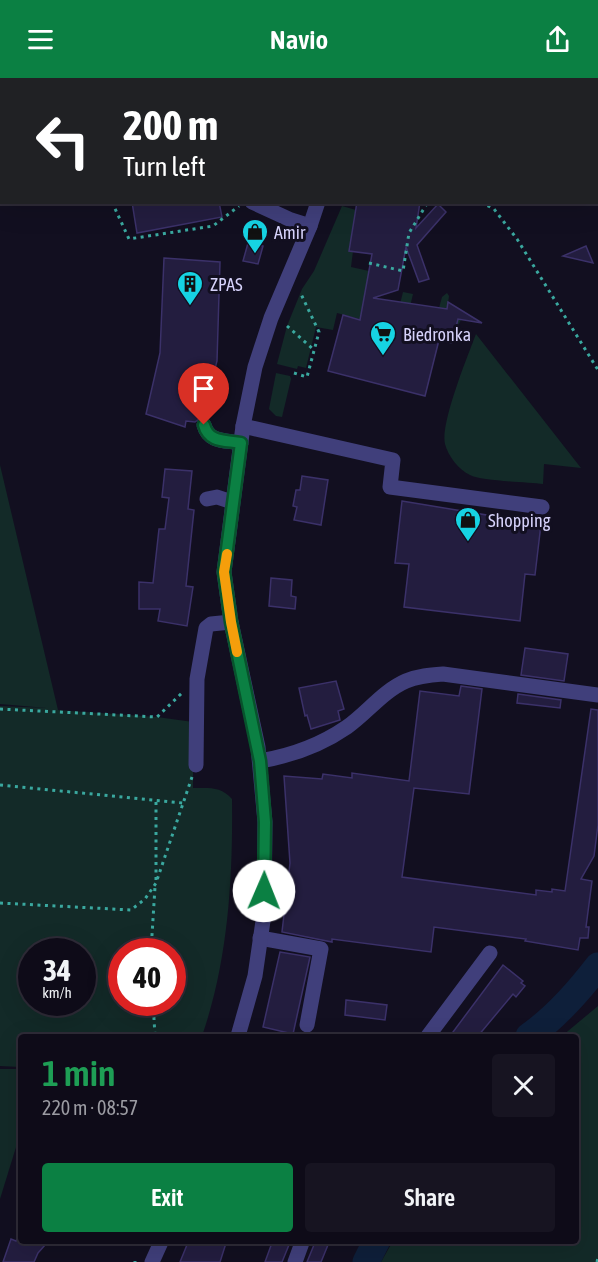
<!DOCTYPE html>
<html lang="en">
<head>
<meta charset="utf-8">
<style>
	:root { --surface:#0e0b18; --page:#171421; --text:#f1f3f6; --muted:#9b9ba2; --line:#2e2b37; --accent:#0b8043 }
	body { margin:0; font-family:"Asap Condensed",sans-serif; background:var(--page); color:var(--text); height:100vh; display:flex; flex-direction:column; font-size:22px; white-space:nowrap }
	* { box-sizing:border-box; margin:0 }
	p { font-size:20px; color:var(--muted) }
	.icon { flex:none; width:33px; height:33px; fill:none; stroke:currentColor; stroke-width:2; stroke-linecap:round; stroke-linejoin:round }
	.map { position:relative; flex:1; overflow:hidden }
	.panel { position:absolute; left:18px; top:956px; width:561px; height:210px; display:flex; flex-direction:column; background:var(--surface); border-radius:6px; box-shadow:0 6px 24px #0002,0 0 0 2px var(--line) }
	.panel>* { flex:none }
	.guide { position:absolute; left:0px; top:0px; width:598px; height:126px; box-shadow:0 6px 24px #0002,0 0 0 2px var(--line); background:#202124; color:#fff; overflow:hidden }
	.speed { position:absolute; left:18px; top:860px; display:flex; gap:12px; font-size:30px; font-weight:700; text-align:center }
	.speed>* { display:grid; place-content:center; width:78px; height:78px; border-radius:50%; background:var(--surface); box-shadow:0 6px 24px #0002,0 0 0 2px var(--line); line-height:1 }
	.speed small { font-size:15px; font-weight:400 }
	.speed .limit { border:9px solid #d22; background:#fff; color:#111 }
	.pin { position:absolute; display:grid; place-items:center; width:51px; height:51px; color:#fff; margin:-62px -26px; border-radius:50% 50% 50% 0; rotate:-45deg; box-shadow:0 0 6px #0007 }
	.pin .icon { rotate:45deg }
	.me { position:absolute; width:66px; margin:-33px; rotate:1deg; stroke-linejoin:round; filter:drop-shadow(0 0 4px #0008) }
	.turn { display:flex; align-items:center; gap:21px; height:126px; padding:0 24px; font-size:27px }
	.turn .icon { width:78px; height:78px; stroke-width:2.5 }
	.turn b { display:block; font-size:42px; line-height:51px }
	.round { display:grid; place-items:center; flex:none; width:63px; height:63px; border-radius:6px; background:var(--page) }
	.overview { display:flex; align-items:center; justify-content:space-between; height:102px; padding:0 24px }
	h1 { font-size:36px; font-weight:600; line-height:45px; color:#1e9e55 }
	.cta { display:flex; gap:12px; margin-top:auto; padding:12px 24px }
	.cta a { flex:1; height:69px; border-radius:6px; background:var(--accent); color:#fff; font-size:24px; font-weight:600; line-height:69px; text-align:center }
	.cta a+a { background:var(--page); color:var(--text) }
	header { display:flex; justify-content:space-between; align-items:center; height:78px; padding:0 24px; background:var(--accent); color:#fff; font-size:27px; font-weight:600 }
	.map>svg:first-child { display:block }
</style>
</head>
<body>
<header><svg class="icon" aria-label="menu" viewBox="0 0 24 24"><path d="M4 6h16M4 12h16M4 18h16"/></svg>Navio<svg class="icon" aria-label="share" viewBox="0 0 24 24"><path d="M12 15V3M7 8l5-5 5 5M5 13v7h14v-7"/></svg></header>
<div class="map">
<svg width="598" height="1184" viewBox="0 0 598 1184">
	<rect width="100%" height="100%" fill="#120f20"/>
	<g fill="#132a28" fill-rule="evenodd">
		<polygon points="342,128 356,132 349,172 353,173 351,189 369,193 364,224 399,230 403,214 413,216 409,233 439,230 442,219 447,215 449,218 446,240 461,242 456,251 397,236 393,250 337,235 333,252 316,249 306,290 298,288 297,291 277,286 287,248 302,211 314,193"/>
		<path d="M 476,256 L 581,390 L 544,386 L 543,406 C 528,404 481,403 470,397 C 459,392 448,378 445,366 C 440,346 468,277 476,256 Z"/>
		<polygon points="276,295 290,298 291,301 282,339 276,338 269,331"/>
		<path d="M 0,387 L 58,632 L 157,639 L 193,644 L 193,710 C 209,710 221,708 232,721 C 233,801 228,883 202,958 L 21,958 L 21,989 L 0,988 L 0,628 L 47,630 L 0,626 ZM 32,873 L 82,873 L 82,924 L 32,924 ZM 122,873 L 172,873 L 172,924 L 122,924 Z"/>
		<polygon points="598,928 598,1184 381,1184 393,1163 576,1162 576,958 562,958"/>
		<polygon points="0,991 21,991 21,1053 0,1121"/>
	</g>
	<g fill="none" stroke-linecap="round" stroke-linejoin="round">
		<polyline stroke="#0e1f3a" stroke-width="4.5" points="597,49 598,49"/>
		<g stroke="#0e1f3a" stroke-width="27">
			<polyline points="590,2 590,0"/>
			<polyline points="597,108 598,112"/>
			<path d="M 529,958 C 555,940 578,914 598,888"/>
			<polyline points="366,1184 377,1162"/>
		</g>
	</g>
	<g fill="#231d3f" stroke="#3b3169" stroke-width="1.5">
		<polygon points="132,124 219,124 222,139 137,155"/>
		<polygon points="357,124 420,124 416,150 438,126 446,134 417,167 429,201 419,204 406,169 398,212 373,220 447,231 448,224 482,245 458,241 452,265 439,262 425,318 328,293 343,237 360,242 372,176 349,173"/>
		<polygon points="248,165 263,168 258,186 243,183"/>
		<polygon points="586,168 593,185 563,178"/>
		<polygon points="164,180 220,184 217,283 203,338 195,344 186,343 185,349 146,336 160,275"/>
		<polygon points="165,391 192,393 188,431 194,432 186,508 193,509 187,548 158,543 160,531 139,531 139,504 153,505 159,451 165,451 169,420 162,419"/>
		<polygon points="302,398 328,402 321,447 294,442 297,429 293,428 296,412 300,412"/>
		<polygon points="402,423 541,446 535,497 525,496 520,543 404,529 409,486 395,485"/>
		<polygon points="271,500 292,502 291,518 296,519 295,531 269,528"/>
		<polygon points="525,570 568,576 564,603 521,597"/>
		<polygon points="336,603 344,631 338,633 340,642 311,651 307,637 305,638 299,610"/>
		<polygon points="461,608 482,611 469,716 414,710 402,799 536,817 536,812 552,814 552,811 565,813 591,631 598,632 598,747 594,778 581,801 592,803 586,849 589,849 588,860 580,860 578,872 525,863 526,861 434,849 431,874 332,861 332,864 282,854 290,785 284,698 322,701 323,696 352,700 352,695 409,703 420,613 459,618"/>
		<polygon points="518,616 561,622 560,630 517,625"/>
		<polygon points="280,874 310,879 293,956 263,949"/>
		<polygon points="503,887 523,903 521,905 525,908 516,919 513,916 478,958 450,958"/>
		<polygon points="346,922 387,927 385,942 345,937"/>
		<polygon points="18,1159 21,1162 33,1165 46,1166 38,1175 34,1184 3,1184 11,1161 16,1163"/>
		<polygon points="189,1162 227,1162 220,1184 180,1184"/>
		<polygon points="273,1162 291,1162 282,1184 265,1184"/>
		<polygon points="316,1162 330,1162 321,1184 307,1184"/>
	</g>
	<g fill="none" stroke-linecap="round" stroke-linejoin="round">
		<g stroke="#3aa89f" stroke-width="3" stroke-dasharray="3 4.5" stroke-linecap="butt">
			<polyline points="112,124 129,161 213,148 239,128"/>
			<polyline points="481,124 494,131 517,161 598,292"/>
			<polyline points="369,185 403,193 409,155 428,124"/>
			<polyline points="287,248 314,272"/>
			<polyline points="294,295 307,299 319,254 301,216"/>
			<polyline points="0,631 157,639 183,614"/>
			<polyline points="0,707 183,725"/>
			<polyline points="156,802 156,723"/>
			<polyline points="0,825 131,832 145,821 156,805 192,699"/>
			<polyline points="151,873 155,809"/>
			<polyline points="153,924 155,958"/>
			<polyline points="135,1184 135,1183"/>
			<polyline points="597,1184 598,1180"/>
		</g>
		<g stroke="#403f7b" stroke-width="15">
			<polyline points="214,0 215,2"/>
			<polyline points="322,0 322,2"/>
			<polyline points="500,2 501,0"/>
			<polyline points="252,124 291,142 310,148"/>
			<path d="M 204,347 C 209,365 225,362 241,365"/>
			<polyline points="243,348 393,382 390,409 542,429"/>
			<polyline points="207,421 217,419 232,424"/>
			<path d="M 260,683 C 290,678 321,667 347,649 C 367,635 383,613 406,603 C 418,598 430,597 443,596 L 598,617"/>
			<polyline points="196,687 197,601 206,550 211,546 231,544"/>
			<polyline points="260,860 321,871 307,947"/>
			<polyline points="238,958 255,898 264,836 265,744 258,669 231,544 224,494 243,348 255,289 271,240 310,148 318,124"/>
			<polyline points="428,958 490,875"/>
			<polyline points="152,1184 162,1162"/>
			<polyline points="295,1184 303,1162"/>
		</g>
	</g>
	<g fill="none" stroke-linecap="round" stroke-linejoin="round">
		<defs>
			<path id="route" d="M 204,347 C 209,365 225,362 241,365 L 224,494 L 231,544 L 260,683 L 265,744 L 264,813"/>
		</defs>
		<use href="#route" stroke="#07532c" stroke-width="15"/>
		<use href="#route" stroke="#0b8043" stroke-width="10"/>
		<polyline stroke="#f59e0b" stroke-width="10" points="227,476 224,494 231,544 237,574"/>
	</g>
	<defs>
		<symbol id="shop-pin" viewBox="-11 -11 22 30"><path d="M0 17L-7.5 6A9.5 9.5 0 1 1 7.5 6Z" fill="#16d3e3" stroke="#120f20"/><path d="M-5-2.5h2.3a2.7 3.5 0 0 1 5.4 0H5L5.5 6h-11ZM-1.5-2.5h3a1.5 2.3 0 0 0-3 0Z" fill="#111"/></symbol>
		<symbol id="building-pin" viewBox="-11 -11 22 30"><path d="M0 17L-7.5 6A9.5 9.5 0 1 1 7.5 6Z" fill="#16d3e3" stroke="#120f20"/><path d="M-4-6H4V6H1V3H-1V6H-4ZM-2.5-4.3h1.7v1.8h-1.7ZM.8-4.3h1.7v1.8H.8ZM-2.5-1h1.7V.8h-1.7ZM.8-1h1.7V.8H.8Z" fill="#111"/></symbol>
		<symbol id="supermarket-pin" viewBox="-11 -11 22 30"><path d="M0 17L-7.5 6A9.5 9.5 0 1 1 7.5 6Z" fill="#16d3e3" stroke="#120f20"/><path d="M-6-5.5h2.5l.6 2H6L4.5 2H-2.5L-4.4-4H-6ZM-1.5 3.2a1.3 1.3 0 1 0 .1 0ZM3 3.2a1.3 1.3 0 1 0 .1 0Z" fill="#111"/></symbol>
	</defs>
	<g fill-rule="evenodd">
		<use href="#shop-pin" x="240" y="139" width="30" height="40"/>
		<use href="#building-pin" x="175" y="191" width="30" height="40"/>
		<use href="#supermarket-pin" x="368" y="241" width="30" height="40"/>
		<use href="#shop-pin" x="453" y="427" width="30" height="40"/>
	</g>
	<g text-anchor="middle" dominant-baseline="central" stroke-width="6" stroke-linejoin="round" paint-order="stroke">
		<g font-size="18" fill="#d7d3fb" stroke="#120f20" text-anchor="start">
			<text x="274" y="154">Amir</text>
			<text x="210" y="206">ZPAS</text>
			<text x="403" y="256">Biedronka</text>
			<text x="488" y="442">Shopping</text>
		</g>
	</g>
</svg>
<div class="speed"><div>34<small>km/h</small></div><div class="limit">40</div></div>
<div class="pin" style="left:204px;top:347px;background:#d93025"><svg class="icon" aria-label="arrive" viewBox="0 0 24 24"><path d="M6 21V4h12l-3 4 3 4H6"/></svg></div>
<svg class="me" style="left:264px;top:813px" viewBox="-20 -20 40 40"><circle r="19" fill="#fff"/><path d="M0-13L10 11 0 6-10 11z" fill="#0b8043"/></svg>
<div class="guide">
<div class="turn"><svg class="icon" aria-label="left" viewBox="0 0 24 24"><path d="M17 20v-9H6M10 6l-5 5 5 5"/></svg><div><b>200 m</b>Turn left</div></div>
</div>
<section class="panel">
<div class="overview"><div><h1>1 min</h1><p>220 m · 08:57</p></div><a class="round"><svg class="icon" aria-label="close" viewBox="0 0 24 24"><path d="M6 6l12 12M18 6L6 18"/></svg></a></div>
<div class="cta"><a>Exit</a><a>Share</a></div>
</section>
</div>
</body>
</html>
